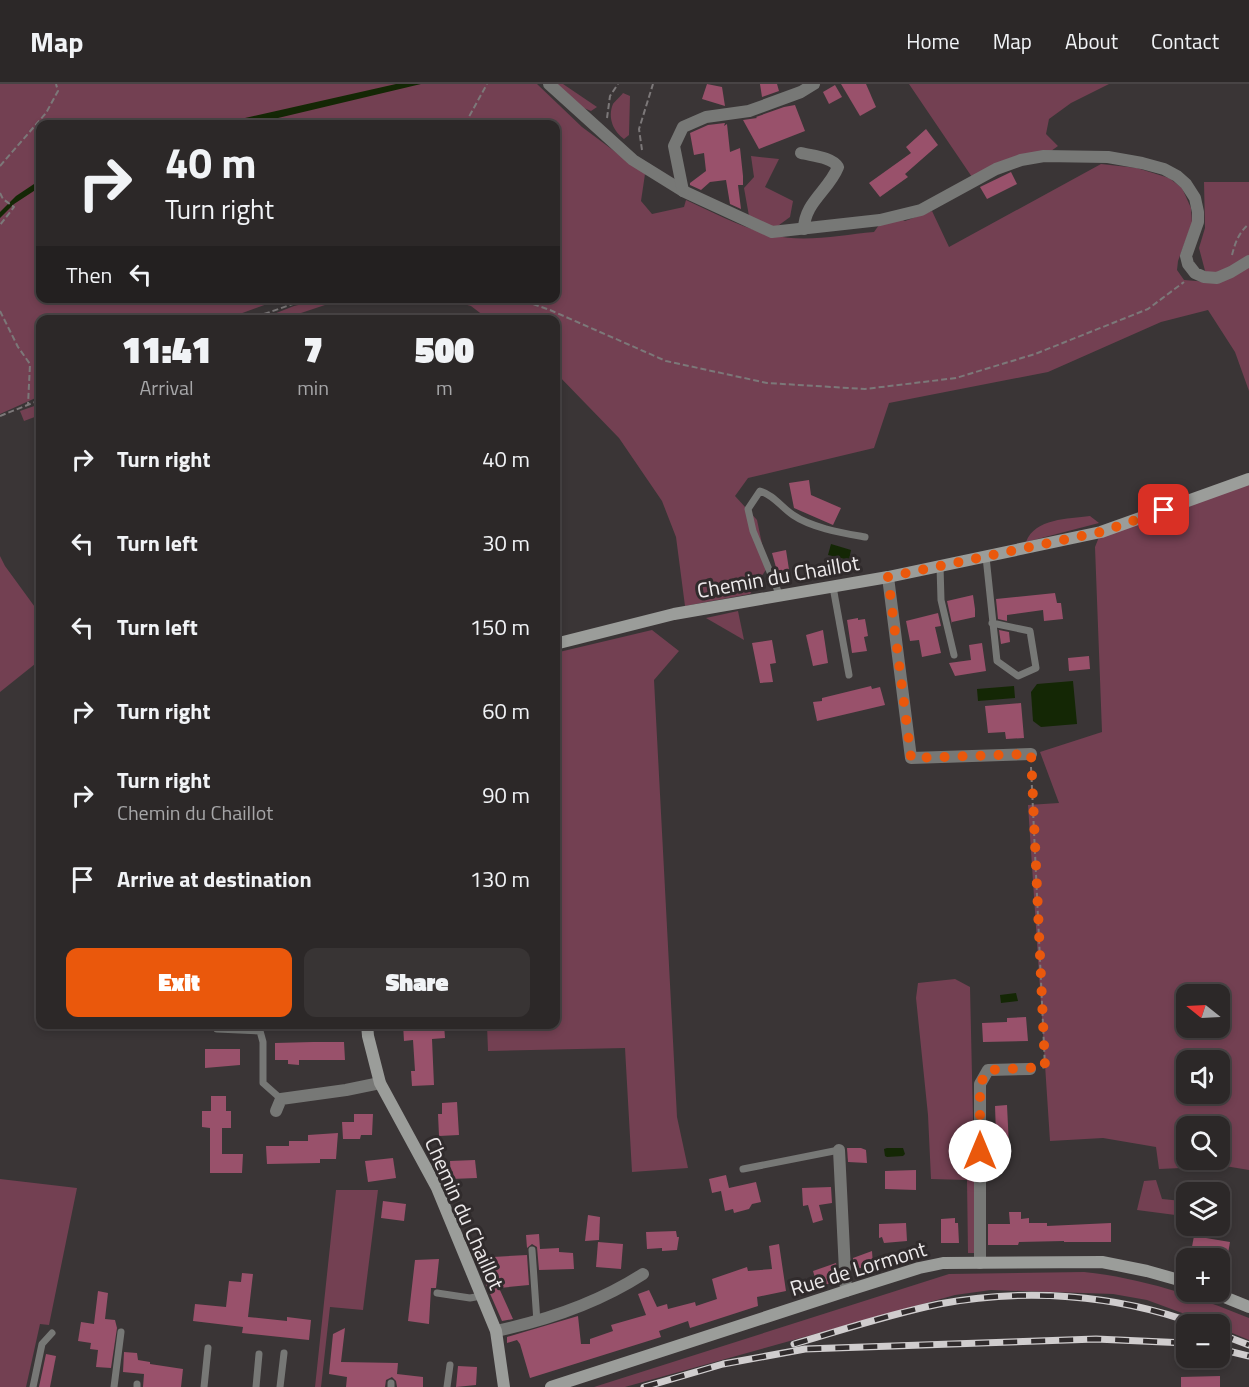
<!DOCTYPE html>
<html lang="en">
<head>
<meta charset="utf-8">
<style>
	:root { --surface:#2c2828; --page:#383434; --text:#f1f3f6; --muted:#a6a6a8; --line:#484445; --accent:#ea580c }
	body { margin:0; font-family:"Titillium Web",sans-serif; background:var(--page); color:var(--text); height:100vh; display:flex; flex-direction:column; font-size:22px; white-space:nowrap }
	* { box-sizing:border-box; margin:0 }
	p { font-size:20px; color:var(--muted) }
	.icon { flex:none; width:33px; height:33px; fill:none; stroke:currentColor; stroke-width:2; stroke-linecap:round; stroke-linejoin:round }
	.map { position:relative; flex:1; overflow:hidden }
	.drawer { position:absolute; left:36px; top:231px; width:524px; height:714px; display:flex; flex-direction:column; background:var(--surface); border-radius:12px; box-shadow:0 3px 9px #0003,0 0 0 2px var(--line) }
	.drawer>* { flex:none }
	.guide { position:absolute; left:36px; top:36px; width:524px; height:183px; border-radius:12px; box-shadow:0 3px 9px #0003,0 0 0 2px var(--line); background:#2c2828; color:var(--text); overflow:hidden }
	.needle { width:39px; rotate:288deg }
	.fabs { position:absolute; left:1176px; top:900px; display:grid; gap:12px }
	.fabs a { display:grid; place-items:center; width:54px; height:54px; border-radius:12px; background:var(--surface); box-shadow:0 3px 9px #0003,0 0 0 2px var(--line); font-size:30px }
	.pin { position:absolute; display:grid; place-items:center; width:51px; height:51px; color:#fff; margin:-26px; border-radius:12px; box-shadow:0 3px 9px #0006 }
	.me { position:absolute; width:66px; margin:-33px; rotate:0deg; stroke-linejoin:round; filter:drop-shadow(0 0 4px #0008) }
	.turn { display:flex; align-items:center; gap:21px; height:126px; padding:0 30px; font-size:27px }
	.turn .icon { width:78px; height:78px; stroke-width:2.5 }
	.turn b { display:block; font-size:42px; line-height:51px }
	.then { display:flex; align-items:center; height:57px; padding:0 30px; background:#0003; gap:12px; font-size:22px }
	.eta { display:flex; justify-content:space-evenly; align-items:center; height:102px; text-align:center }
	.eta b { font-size:36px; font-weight:800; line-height:42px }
	.cta { display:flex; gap:12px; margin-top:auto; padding:12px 30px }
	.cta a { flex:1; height:69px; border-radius:12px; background:var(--accent); color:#fff; font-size:24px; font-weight:800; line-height:69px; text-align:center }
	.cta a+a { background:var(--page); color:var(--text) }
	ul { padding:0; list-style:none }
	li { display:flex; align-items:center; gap:18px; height:84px; padding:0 30px }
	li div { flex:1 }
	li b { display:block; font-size:22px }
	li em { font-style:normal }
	header { display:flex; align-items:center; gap:36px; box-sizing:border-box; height:84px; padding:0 30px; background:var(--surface); border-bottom:2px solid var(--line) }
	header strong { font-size:28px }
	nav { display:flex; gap:33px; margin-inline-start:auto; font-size:21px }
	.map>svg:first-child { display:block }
</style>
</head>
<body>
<header>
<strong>Map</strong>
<nav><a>Home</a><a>Map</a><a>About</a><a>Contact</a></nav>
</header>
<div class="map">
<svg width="1249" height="1303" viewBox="0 0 1249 1303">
	<rect width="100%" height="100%" fill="#3a3536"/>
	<g fill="#734052" fill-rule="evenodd">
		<path d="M 0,0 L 537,0 L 582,43 L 645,90 L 641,117 L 652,130 L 684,123 L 686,116 C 714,129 742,144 772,151 C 804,159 841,151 874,148 L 879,141 L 898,134 L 905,137 L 932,127 L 949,163 L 1101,80 L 1137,84 L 1169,94 L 1182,104 L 1191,124 L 1192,139 L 1178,177 L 1177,186 L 1184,196 L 1208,198 L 1199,164 L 1205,144 L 1204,98 L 1249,98 L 1249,307 L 1235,268 L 1208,226 L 1161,238 L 1048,288 L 889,319 L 874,364 L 748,394 L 735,412 L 757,436 L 767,484 L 750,510 L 685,522 L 676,453 L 662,417 L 619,354 L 555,288 L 555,236 L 488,235 L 471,222 L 445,215 L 555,214 L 555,40 L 40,40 L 40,214 L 281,215 L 226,235 L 40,236 L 40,312 L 0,330 Z"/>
		<polygon points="557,0 563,0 597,23 591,27 579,22"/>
		<polygon points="909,0 1109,0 1071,19 1049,35 1046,50 1058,62 1044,72 974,96"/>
		<path d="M 623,9 L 630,12 L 629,51 L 624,55 C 614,48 607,34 613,20 C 615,17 621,12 623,9 Z"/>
		<polygon points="751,72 779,75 765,103 793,117 790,133 775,144 749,132 744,104 754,93"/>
		<polygon points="324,215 355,215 325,221 283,235 261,235 294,222"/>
		<polygon points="40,320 40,331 24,337 20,327"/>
		<path d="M 1249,395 L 1249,1086 L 1225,1082 L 1159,1085 L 1156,1063 L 1103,1054 L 1050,1057 L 1028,721 L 1059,719 L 1040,668 L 1102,648 L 1095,463 L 1101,448 ZM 1186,910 L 1220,910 L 1220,944 L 1186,944 ZM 1186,976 L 1220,976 L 1220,1010 L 1186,1010 ZM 1186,1042 L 1220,1042 L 1220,1076 L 1186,1076 Z"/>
		<path d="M 1090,432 L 1099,439 L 1026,458 C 1035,434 1068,435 1090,432 Z"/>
		<polygon points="0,472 5,482 40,530 40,576 0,608"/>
		<polygon points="738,527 744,556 706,534"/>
		<polygon points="652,546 679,567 654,596 677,1033 688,1084 632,1088 625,964 488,967 487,941 555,940 555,569"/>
		<polygon points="955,895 970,903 976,1169 968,1169 967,1096 931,1095 928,1031 916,914 918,899"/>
		<polygon points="0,1095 77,1104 49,1241 40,1240 26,1303 0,1303"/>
		<polygon points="1156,1096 1162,1115 1182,1117 1186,1121 1186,1128 1183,1132 1137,1126 1144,1097"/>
		<polygon points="336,1106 378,1106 363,1226 330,1223 321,1303 315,1303"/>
		<path d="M 1084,1188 C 1142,1194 1195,1212 1249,1234 L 1249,1256 L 1220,1244 L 1220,1240 L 1212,1240 L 1147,1216 L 1113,1210 L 991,1206 L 955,1211 L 625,1303 L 594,1303 L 949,1190 Z"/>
	</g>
	<g fill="#142705">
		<polygon points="396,0 421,0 278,34 241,40 196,40 245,34"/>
		<polygon points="40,96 40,103 14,120 0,134 0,128 16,112"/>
		<polygon points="831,460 851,466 849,476 828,471"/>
		<polygon points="1073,597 1077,640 1041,643 1033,637 1031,608 1037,600"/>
		<polygon points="1014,602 1015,614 978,617 977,605"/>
		<polygon points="1016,909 1018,917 1001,919 1000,911"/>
		<polygon points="887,1064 903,1064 905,1070 903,1072 887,1073 885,1072 884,1065"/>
	</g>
	<g fill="#99516b">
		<polygon points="707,0 722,3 725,22 702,15"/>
		<polygon points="760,0 777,0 779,7 762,13"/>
		<polygon points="841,0 866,0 876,23 860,32"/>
		<polygon points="835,1 842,13 829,20 823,8"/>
		<polygon points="795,21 805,47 759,65 743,36 757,34 756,33 784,23"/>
		<polygon points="725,39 724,42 727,40 730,68 740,64 743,92 743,101 738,101 741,125 730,120 726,96 710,98 701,106 690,101 690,99 706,87 704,69 694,71 690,49 708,41"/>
		<polygon points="926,45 938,61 905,90 908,93 880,113 869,99 911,69 906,63"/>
		<polygon points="1011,88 1017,100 987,115 980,103"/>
		<polygon points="809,396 811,411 841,424 833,441 794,424 789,399"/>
		<polygon points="786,466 790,492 779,494 772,469"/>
		<polygon points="1055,509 1057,519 1061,519 1063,535 1044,537 1043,526 1007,531 1007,537 998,535 996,515"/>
		<polygon points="973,511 975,525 975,533 952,538 952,540 947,517"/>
		<polygon points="938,529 941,542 935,543 941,569 922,573 919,556 910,557 906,537"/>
		<polygon points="858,534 858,536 865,535 868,552 864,553 867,567 852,569 847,536"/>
		<polygon points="823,546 828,579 813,582 806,551"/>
		<polygon points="999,546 1009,548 1010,558 1001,560"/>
		<polygon points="772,556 776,579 770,580 773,598 760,599 752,559"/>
		<polygon points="982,559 986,587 955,592 949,579 971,576 969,561"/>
		<polygon points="1089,572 1090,585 1069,587 1068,574"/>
		<polygon points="871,602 872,605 880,603 885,621 817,637 813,618 822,617 822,614"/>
		<polygon points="1021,619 1024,654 1006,655 1005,648 988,649 985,622"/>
		<polygon points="1026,933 1028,957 983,958 982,939 1007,938 1007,934"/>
		<polygon points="403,940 444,940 445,954 432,955 434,1001 412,1002 411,987 415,987 413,956 404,957"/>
		<polygon points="313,958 344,958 345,976 299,976 299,981 288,980 288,976 275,976 275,959"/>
		<polygon points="205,965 240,965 240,981 205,984"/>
		<polygon points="211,1012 226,1012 226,1027 231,1027 231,1044 222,1044 222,1070 243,1070 242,1089 210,1089 210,1044 202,1043 202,1027 211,1027"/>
		<polygon points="457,1018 459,1051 439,1052 438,1030 442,1030 442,1019"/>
		<polygon points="1007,1021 1009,1063 997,1063 997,1071 988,1072 988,1050 996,1050 995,1022"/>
		<polygon points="354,1030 373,1030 372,1051 361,1051 360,1055 343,1055 342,1038 354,1038"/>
		<polygon points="338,1049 336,1075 320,1075 320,1079 267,1080 266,1062 289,1062 289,1057 308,1057 308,1051"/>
		<polygon points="847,1064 861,1064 866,1066 867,1079 848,1078"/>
		<polygon points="393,1074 396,1094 368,1098 365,1077"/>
		<polygon points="475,1076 477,1094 451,1095 450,1077"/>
		<polygon points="916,1086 916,1106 885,1105 885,1087"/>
		<polygon points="726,1091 729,1104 756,1098 761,1118 752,1120 749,1125 734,1129 733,1125 725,1127 721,1107 712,1109 709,1095"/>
		<polygon points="831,1103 832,1119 819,1121 823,1136 813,1139 808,1121 803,1122 802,1104"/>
		<polygon points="383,1117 406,1120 404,1137 381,1134"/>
		<polygon points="1009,1128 1021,1128 1021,1135 1029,1134 1029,1139 1047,1139 1047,1142 1111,1139 1111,1158 1064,1158 1064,1157 1019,1158 1018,1161 988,1161 988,1140 1010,1140"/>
		<polygon points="588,1131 600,1133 599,1156 585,1157"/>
		<polygon points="955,1134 955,1139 958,1139 959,1159 941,1159 941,1135"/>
		<polygon points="906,1139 907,1157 884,1159 882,1153 879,1154 879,1140"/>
		<polygon points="676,1147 677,1153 679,1153 677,1166 662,1167 662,1164 647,1165 646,1148"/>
		<polygon points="539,1150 540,1165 559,1164 559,1168 573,1169 574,1185 539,1186 537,1163 532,1160 527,1164 526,1151"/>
		<polygon points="1194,1152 1230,1158 1227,1175 1191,1168"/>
		<polygon points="598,1158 623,1160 621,1185 596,1183"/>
		<polygon points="779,1160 786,1207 757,1213 758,1222 690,1244 688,1237 659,1247 661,1253 530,1294 520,1260 517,1256 507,1259 507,1253 578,1232 581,1260 590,1260 590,1255 613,1247 611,1241 646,1231 638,1210 649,1206 657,1223 667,1220 668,1225 695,1218 696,1222 717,1215 712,1195 747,1183 748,1187 772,1185 769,1162"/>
		<polygon points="872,1167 873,1181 861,1181 861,1184 853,1185 853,1174"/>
		<polygon points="527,1171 529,1201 499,1204 513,1235 502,1237 481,1189 495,1188 493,1173"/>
		<polygon points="439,1175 436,1204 431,1204 429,1240 408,1237 415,1176"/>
		<polygon points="836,1179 837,1185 832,1185 835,1197 818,1204 813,1187"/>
		<polygon points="242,1189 253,1190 248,1233 287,1237 287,1233 311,1236 309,1256 242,1249 243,1243 193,1237 195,1220 226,1223 229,1197 241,1198"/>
		<polygon points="98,1207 108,1209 105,1235 115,1236 117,1244 111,1284 96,1283 98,1266 90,1265 91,1259 78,1257 81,1238 94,1240"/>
		<polygon points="345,1244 341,1278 398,1279 397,1290 423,1293 423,1303 397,1303 396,1297 392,1293 386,1296 385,1303 346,1303 347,1293 329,1290 333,1250"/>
		<polygon points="124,1268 137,1269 138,1276 150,1278 150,1280 183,1285 181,1303 143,1303 144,1290 123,1288"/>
		<polygon points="46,1270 56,1272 50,1303 39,1303"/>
		<polygon points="458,1282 477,1283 476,1301 456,1303"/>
		<polygon points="1220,1292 1220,1303 1181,1303 1181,1293"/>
	</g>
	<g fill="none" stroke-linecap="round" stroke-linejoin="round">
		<g stroke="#7c7879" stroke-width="2" stroke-dasharray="6 3" stroke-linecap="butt">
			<polyline points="607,34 610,12 618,0"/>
			<polyline points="465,40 487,0"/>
			<polyline points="642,66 639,45 653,0"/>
			<polyline points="0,82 46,29 58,7 56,0"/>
			<polyline points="0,109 3,115 14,123 0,141"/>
			<path d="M 1232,171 C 1235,159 1239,148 1249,140"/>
			<polyline points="516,214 550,226 666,277 767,299 865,305 956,294 1035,270 1148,225 1184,198"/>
			<polyline points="0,227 18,263 30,280 28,321"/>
			<polyline points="247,236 310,214"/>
			<polyline points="0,332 40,316"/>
			<polyline points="1031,683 1045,983 1042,984"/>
		</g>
		<g stroke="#777876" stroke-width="7">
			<polyline points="986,473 997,577 1018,592 1036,584 1030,547 992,539"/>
			<polyline points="940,482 941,516 954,571"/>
			<polyline points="833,503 849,591"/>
			<path d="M 780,512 L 753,447 L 748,425 L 760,407 C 774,411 781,423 793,431 C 812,444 843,449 865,453"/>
			<polyline points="217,945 260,947 263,958 263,999 281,1015"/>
			<polyline points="743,1085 839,1066"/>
			<polyline points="532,1166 537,1238"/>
			<polyline points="437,1209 470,1214 481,1212"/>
			<polyline points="33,1303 42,1260 52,1249"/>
			<polyline points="114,1303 121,1248"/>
			<polyline points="137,1303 137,1300"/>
			<polyline points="204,1303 208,1264"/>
			<polyline points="256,1303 259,1270"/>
			<polyline points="280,1303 284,1269"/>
			<polyline points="391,1303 391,1299"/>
			<polyline points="447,1303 450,1281"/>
		</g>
		<g stroke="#777876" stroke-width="12">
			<polyline points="549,0 633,76 683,107 772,148 880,136 921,126 996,85 1021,76 1044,72 1108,73 1142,79 1164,85 1177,92 1186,100 1195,114 1198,128 1198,138 1186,172 1188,180 1195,189 1204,193 1217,194 1231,188 1249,177"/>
			<path d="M 801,69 C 813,72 832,73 838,83 C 829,106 804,119 804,145"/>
			<polyline points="683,107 674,62 683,43 706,33 749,27 801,8 814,0"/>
			<polyline points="888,493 911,674 1031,670"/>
			<polyline points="276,1027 281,1015 346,1006 380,999"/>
			<polyline points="839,1066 846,1207"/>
			<polyline points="980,1179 980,1000 988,986 1030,985"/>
			<path d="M 496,1247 C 548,1236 598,1219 643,1190"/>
		</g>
		<g stroke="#9b9d9a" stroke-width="12">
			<polyline points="555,560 674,530 888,493 1101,448 1249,395"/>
			<polyline points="367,940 368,952 380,999 437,1104 496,1247 504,1303"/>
			<polyline points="1212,1208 1249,1223"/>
			<polyline points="551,1303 846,1207 919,1184 943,1179 1102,1178 1147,1187 1186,1198"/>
		</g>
		<defs>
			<g id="rail">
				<polyline points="1220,1250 1249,1261"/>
				<path d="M 794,1260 C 842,1246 890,1230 939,1220 C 1024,1204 1115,1210 1196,1240"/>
				<polyline points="1220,1265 1249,1272"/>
				<polyline points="644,1303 723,1280 805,1265 1096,1255 1186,1259"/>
			</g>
		</defs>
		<use href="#rail" stroke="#d0cdce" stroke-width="7"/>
		<use href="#rail" stroke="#302b2c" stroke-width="4.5" stroke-dasharray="14" stroke-linecap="butt"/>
	</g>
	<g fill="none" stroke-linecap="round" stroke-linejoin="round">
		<polyline stroke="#ea580c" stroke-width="10" stroke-dasharray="0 18" points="980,1067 980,1000 988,986 1045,983 1031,670 911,674 888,493 1101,448 1164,426"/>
	</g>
	<g text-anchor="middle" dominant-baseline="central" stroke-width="6" stroke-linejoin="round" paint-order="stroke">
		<g font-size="21" fill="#edeaeb" stroke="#302b2c">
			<text transform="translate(778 492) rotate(-10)">Chemin du Chaillot</text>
			<text transform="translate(465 1129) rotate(66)">Chemin du Chaillot</text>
			<text transform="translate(858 1184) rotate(-17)">Rue de Lormont</text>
		</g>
	</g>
</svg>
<div class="fabs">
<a><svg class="needle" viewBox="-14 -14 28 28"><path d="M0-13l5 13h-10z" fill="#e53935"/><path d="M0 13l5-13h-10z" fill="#a6a6a8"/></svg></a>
<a><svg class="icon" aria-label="sound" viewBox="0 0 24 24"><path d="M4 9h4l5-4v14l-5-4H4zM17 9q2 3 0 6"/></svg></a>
<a><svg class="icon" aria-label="search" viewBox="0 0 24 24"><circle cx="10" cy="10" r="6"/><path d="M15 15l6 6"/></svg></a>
<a><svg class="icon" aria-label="layers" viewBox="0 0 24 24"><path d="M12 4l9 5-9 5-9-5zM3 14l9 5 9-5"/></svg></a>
<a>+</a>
<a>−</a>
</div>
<div class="pin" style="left:1164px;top:426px;background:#d93025"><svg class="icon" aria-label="arrive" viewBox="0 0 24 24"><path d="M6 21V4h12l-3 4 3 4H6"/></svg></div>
<svg class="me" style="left:980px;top:1067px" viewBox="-20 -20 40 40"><circle r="19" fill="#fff"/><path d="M0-13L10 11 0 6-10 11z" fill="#ea580c"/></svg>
<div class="guide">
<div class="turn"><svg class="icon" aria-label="right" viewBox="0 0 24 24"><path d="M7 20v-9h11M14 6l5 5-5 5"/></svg><div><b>40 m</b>Turn right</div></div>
<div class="then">Then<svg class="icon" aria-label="left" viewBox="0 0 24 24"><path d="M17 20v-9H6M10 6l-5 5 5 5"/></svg></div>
</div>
<section class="drawer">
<div class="eta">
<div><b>11:41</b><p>Arrival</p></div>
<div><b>7</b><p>min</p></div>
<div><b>500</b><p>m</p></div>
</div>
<ul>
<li><svg class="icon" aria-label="right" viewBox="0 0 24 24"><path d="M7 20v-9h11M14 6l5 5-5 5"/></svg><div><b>Turn right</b></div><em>40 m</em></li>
<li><svg class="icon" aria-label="left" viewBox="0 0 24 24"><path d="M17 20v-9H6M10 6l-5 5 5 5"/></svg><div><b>Turn left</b></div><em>30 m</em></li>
<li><svg class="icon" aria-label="left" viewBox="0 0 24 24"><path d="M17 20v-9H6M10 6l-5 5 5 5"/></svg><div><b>Turn left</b></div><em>150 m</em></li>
<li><svg class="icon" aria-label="right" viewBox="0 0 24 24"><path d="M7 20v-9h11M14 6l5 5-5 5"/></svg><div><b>Turn right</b></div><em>60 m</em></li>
<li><svg class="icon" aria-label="right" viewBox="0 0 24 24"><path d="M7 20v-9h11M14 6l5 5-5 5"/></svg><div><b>Turn right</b><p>Chemin du Chaillot</p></div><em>90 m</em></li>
<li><svg class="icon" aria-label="arrive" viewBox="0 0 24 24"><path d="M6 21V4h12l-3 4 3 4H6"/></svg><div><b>Arrive at destination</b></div><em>130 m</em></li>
</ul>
<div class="cta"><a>Exit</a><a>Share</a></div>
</section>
</div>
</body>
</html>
